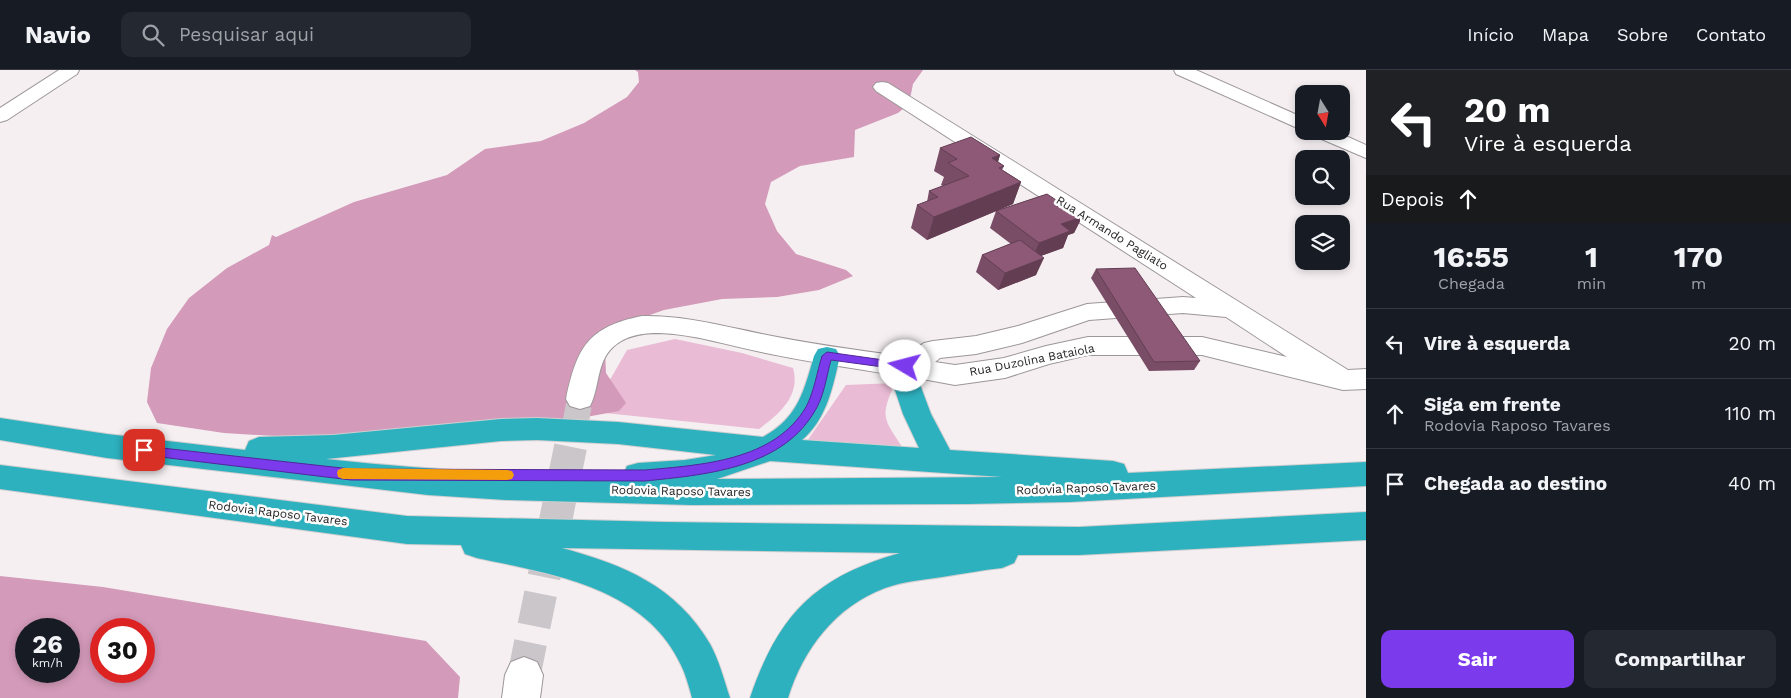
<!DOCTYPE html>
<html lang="pt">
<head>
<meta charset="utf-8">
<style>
	:root { --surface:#171b24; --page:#242831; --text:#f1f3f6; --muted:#9ea1a6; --line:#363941; --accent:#7c3aed }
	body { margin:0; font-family:"Work Sans",sans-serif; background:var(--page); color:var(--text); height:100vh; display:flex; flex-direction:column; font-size:19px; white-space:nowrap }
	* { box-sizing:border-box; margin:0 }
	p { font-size:16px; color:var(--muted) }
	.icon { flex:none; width:28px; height:28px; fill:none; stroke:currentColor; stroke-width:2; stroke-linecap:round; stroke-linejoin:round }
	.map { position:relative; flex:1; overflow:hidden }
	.details { display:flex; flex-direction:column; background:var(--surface); width:425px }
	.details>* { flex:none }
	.top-card { background:#202124; color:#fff; overflow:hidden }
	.needle { width:32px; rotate:169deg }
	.buttons { position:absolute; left:1295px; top:15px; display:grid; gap:10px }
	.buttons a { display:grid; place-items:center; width:55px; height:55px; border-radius:10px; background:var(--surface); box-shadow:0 2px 8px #0003; font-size:25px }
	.speed { position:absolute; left:15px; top:548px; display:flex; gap:10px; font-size:25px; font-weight:700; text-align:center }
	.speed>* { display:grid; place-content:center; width:65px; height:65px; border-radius:50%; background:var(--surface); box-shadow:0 2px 8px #0003; line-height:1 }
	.speed small { font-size:12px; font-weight:400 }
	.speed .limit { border:8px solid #d22; background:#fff; color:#111 }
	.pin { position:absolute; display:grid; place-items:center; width:42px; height:42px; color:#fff; margin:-21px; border-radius:10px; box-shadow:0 2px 8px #0006 }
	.me { position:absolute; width:55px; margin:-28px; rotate:278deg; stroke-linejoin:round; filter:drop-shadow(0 0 4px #0008) }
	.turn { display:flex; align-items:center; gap:18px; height:105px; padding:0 15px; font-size:22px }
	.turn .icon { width:65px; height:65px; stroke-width:2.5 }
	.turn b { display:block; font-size:35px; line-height:42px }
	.then { display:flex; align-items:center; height:48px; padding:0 15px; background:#0003; gap:10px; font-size:19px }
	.eta { display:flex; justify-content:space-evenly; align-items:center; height:85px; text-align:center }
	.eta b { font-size:30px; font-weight:700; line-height:35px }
	.primary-button { display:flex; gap:10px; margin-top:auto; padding:10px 15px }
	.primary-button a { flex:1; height:58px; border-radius:10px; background:var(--accent); color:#fff; font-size:20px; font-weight:700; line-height:58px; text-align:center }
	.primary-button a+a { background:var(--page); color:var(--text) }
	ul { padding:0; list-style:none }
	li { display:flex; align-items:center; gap:15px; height:70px; padding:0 15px; border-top:1px solid var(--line) }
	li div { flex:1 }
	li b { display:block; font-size:19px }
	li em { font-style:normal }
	header { display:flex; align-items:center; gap:30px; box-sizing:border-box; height:70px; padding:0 25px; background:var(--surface); border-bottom:1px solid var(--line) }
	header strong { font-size:24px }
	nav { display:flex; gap:28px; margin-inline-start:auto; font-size:18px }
	.search { width:350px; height:45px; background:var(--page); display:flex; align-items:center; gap:12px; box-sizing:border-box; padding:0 18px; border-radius:10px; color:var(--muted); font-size:19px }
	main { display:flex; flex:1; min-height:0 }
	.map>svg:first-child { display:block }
</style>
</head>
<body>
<header>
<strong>Navio</strong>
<div class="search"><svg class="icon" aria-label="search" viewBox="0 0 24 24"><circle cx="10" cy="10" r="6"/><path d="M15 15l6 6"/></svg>Pesquisar aqui</div>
<nav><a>Início</a><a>Mapa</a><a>Sobre</a><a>Contato</a></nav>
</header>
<main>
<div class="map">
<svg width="1366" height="628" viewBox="0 0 1366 628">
	<rect width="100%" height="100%" fill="#f5eff2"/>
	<g fill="#e9bbd4">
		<path d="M 675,269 L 742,283 L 793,298 C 801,326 779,344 759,359 L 605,343 L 603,322 L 627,280 Z"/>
		<path d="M 895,313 C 880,347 883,348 903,378 L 807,371 L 846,315 Z"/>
	</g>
	<g fill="#d39ab9" fill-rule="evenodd">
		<polygon points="635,0 923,0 913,14 909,34 898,43 855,60 854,87 800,96 771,112 765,134 777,161 796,184 846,200 853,206 819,220 777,227 722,229 664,240 633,251 605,281 606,303 626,333 619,341 504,362 340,370 224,363 157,353 147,332 151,298 167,259 189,228 227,198 269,175 272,165 276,167 354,132 447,105 485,79 541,71 584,53 627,27 639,12 638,2"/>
		<path d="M 0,506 L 103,517 L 426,571 L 460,607 L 458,628 L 0,628 ZM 26,559 L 69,559 L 69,601 L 26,601 ZM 101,559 L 144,559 L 144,601 L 101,601 Z"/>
	</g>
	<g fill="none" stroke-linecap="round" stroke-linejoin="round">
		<polyline stroke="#cbc6c9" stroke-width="26" stroke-dasharray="26 12" stroke-linecap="butt" points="574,361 580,329"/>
		<polyline stroke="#cbc6c9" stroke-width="33" stroke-dasharray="33 17" stroke-linecap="butt" points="524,605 574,360"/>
		<defs>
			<g id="minor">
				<polygon points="59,0 79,0 77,4 7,50 0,52 0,38"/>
				<polygon points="1174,0 1196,0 1304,48 1304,61 1176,4"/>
				<path d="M 882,12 L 888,13 L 1348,300 L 1366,299 L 1366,319 L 1343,320 L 1202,285 L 1088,285 L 1049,294 L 1005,308 L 955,315 L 890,303 L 887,296 L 890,289 L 904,287 L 924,273 L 933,271 L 976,266 L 1018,256 L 1087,234 L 1183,227 L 1196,228 L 876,21 L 873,17 L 876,13 ZM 1183,243 L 1226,247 L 1287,287 L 1202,267 L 1088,267 L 1046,276 L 1004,288 L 955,295 L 935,292 L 940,288 L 976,284 L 1022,273 L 1089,250 Z"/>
				<polygon points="1310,61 1335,61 1366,75 1366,88 1312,65"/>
			</g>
			<g id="secondary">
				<path d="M 642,246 C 685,245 726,257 767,265 C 811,274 856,280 900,286 L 910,289 L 913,296 L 910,303 L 900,306 C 853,298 807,292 761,282 C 727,275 693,264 659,263 C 643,263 626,265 613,277 C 596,293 600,317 590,336 L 580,339 L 570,336 L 566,329 C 577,277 588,257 642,246 Z"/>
				<polygon points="524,587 537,592 543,605 540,628 502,628 505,605 511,592"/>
			</g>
			<g id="motorway">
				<path d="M 827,277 L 836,279 L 840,286 C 833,316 827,349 802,370 L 919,378 L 903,344 L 887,296 L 890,289 L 900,286 L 910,289 L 913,296 L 931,344 L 950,380 L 1113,391 L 1124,394 L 1128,403 L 1366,392 L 1366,416 L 1070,432 L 968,434 L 691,435 L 506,430 L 428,425 L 351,416 L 107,388 L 0,370 L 0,348 L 107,364 L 245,380 L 249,371 L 259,367 L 333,365 L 501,349 L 537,348 L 618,352 L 763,367 C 798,348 804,321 814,286 L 818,279 ZM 537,370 L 618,374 L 716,385 L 685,390 L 638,393 L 627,396 L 623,405 L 624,407 C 524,405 426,400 326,389 L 501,371 ZM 770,391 L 1002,407 L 717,409 Z"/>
				<path d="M 0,395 L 407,446 L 665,452 L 1079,457 L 1366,442 L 1366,470 L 1079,485 L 1018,485 L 1014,493 L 1002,498 C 982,500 962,504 942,507 C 923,510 904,511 885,518 C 836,536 803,579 788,628 L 750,628 C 778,545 815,507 900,483 L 562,478 C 624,495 676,516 710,574 C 719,590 724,610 730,628 L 692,628 C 689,617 686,605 681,595 C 645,517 552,504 477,488 L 465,484 L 461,475 L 407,474 L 0,419 Z"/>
			</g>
		</defs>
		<use href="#minor" stroke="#9c9699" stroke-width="2"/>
		<use href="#secondary" stroke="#9c9699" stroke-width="2"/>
		<use href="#motorway" stroke="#cfcecf" stroke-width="2"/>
		<use href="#minor" fill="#fff" fill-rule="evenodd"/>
		<use href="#secondary" fill="#fff" fill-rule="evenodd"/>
		<use href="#motorway" fill="#2eb1bf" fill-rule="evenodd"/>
	</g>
	<g fill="#794d66">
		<polygon points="940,78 1000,85 998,92 1004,96 1002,100 1021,112 1013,134 927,170 911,158 917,135 927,132 929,121 943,116 941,115 944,107 934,101"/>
		<polygon points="996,141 1082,147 1074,163 1068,165 1063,178 1041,186 1036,205 998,220 976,202 982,185 1011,174 990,158"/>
		<polygon points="1096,199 1200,291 1194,300 1149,301 1091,208"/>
	</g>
	<g fill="#633e53">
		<polygon points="1000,85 993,107 992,88"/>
		<polygon points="1021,112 1013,134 927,170 934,147"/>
		<polygon points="1082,147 1074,163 1068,165 1063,178 1032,189 1039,173 1061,154"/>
		<polygon points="1044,188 1036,205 998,220 1005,203"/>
	</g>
	<g fill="#8d5977" stroke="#633e53">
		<polygon points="971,67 1000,85 992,88 1004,96 999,98 1021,112 934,147 917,135 938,127 929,121 969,106 948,93 957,89 940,78"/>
		<polygon points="1047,124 1082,147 1061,154 1070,161 1039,173 996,141"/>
		<polygon points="1020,170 1044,188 1005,203 982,185"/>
		<polygon points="1135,198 1200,291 1154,292 1096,199"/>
	</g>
	<path fill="#7c3aed" stroke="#51269a" d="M 827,282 L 905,293 L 911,296 L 905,300 L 831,290 C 826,308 824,328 813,344 C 779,399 703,405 645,411 L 351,410 L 144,385 L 140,384 L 138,380 L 140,377 L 144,376 L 351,399 L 645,400 C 701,395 774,391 806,337 C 814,322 817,302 822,286 Z"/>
	<polygon fill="#f59e0b" points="343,398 507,400 512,401 514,405 512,409 507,410 343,409 338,407 337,403 338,400"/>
	<g text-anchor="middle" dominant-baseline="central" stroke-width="5" stroke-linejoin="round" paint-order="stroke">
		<g font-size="12" fill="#242223" stroke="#fffefe">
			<text transform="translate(1112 163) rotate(32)">Rua Armando Pagliato</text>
			<text transform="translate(1032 290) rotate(-11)">Rua Duzolina Bataiola</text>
			<text transform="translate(1086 418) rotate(-2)">Rodovia Raposo Tavares</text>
			<text transform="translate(681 421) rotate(1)">Rodovia Raposo Tavares</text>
			<text transform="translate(278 443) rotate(7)">Rodovia Raposo Tavares</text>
		</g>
	</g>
</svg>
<div class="buttons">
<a><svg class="needle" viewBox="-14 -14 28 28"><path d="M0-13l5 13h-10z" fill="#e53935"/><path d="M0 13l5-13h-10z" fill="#9ea1a6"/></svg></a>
<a><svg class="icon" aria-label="search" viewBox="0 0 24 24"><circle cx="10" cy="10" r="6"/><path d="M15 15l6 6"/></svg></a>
<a><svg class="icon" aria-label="layers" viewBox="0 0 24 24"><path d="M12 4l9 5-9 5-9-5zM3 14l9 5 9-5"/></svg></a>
</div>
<div class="speed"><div>26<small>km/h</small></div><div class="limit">30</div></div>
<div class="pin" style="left:144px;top:380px;background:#d93025"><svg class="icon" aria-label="arrive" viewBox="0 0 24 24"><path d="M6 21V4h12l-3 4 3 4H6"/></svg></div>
<svg class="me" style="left:905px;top:296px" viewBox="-20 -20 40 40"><circle r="19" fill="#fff"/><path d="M0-13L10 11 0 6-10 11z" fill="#7c3aed"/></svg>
</div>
<section class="details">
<div class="top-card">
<div class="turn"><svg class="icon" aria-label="left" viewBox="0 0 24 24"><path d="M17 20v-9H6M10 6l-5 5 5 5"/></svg><div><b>20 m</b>Vire à esquerda</div></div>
<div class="then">Depois<svg class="icon" aria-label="ahead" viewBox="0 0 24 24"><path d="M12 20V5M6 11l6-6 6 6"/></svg></div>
</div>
<div class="eta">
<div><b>16:55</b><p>Chegada</p></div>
<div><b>1</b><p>min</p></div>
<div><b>170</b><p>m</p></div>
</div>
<ul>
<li><svg class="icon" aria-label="left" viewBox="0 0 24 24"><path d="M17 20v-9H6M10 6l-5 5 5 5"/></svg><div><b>Vire à esquerda</b></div><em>20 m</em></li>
<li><svg class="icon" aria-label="ahead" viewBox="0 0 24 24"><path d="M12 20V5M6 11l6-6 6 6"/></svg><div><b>Siga em frente</b><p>Rodovia Raposo Tavares</p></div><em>110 m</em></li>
<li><svg class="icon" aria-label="arrive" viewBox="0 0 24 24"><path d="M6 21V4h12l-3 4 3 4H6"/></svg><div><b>Chegada ao destino</b></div><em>40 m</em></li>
</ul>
<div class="primary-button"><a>Sair</a><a>Compartilhar</a></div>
</section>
</main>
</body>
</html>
